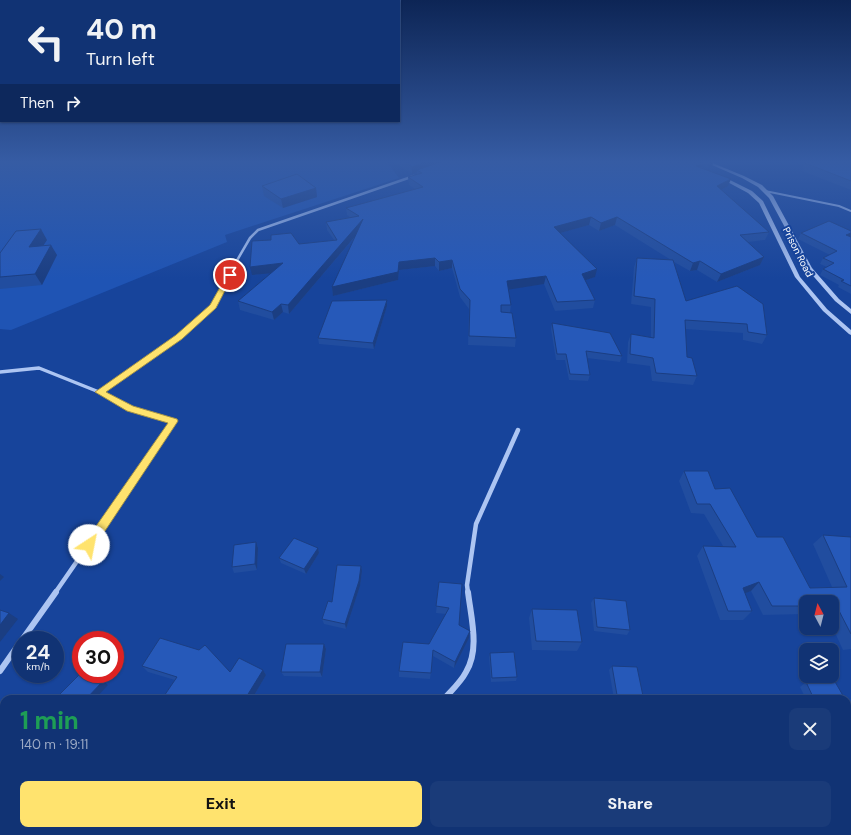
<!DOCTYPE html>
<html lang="en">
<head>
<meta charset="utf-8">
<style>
	:root { --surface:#113374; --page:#1a3b79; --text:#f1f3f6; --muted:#9caac5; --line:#304e86; --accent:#ffe36e }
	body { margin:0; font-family:"DM Sans",sans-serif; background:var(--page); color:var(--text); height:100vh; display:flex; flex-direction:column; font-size:15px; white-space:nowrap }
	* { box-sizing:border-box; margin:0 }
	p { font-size:13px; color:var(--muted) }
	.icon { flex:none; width:22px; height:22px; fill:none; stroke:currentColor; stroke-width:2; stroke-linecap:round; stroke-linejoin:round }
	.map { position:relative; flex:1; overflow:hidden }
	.panel { position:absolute; left:0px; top:695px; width:851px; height:140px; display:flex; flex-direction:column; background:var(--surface); border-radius:12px 12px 0 0; box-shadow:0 1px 3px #0004,0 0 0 1px var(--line) }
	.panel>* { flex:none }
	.guide { position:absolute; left:0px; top:0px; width:400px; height:122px; box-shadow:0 1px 3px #0004,0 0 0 1px var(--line); background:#113374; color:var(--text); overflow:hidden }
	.needle { width:26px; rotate:353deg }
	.tools { position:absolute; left:799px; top:595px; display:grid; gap:8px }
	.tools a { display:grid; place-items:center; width:40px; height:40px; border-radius:8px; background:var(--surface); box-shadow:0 1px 3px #0004,0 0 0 1px var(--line); font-size:20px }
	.speed { position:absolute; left:12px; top:631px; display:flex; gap:8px; font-size:20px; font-weight:700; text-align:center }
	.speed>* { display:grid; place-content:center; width:52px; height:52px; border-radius:50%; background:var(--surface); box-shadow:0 1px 3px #0004,0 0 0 1px var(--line); line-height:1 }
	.speed small { font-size:10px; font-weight:400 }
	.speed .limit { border:6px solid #d22; background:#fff; color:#111 }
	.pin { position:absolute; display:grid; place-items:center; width:34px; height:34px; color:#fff; margin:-17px; border:2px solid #fff; border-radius:50%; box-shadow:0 1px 4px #0007 }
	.me { position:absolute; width:44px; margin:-22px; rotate:34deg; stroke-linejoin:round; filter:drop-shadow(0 0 3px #0008) }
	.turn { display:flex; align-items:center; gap:14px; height:84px; padding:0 20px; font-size:18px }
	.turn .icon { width:52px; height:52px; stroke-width:2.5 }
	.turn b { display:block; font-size:28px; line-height:34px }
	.then { display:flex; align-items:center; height:38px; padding:0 20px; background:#0003; gap:8px; font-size:15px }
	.round { display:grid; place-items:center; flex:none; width:42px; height:42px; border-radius:8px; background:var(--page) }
	.head { display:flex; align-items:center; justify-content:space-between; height:68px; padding:0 20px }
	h1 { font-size:24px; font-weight:800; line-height:30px; color:#1e9e55 }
	.primary-button { display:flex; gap:8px; margin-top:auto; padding:8px 20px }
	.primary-button a { flex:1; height:46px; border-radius:8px; background:var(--accent); color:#111; font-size:16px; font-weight:800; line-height:46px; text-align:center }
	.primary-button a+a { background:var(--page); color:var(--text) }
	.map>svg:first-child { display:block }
</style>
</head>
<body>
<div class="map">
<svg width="851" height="835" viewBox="0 0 851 835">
	<rect width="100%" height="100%" fill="#17449b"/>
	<polygon fill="#1f54b4" points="0,162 387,162 399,178 225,235 227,242 11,330 0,329"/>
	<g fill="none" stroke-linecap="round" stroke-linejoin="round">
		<polyline stroke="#adc5f2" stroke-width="2" points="765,191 839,206 851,211"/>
		<polyline stroke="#adc5f2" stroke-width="2.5" points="232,269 250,238 258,230 414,176"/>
		<g stroke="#adc5f2" stroke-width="3.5">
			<polyline points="0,372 39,368 99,392 131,409"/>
			<polyline points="99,392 179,337 213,306 233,268"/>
		</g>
		<g stroke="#adc5f2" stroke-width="4.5">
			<polyline points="55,593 174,421 129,408"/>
			<polyline points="468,593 467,585 476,524 518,430"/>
		</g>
		<g stroke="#adc5f2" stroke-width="6">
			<polyline points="22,640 56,592"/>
			<polyline points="0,671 21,641"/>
			<path d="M 444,699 C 451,691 461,682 466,672 C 480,649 471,618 468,592"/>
			<polyline points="0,807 4,811"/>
			<polyline points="23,831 27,835"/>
			<polyline points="372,835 374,831"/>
		</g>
		<g fill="#adc5f2" fill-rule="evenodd">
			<polygon points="705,162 710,162 744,176 762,185 773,196 812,268 839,299 851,309 851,314 835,301 808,270 769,198 758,187 742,178"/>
			<polygon points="720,176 722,176 752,191 763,201 800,277 827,309 851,330 851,335 849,334 823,311 795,277 759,203 748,193 720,178"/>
		</g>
	</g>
	<g fill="#214d9f">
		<polygon points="395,162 713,162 712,166 708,168 702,165 701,168 728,186 721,190 769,232 765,240 748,242 764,257 760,265 717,282 697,270 690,271 674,262 686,301 737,286 767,335 762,344 743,340 743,333 685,329 687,357 697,376 693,385 652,381 650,366 627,363 628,342 631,334 651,337 651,307 631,304 634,267 637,258 671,260 615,225 599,231 589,225 560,233 595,277 585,280 595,300 593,308 555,311 544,284 508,289 511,305 510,313 516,338 515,347 468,345 469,309 460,297 452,268 439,271 435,266 399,270 398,280 333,296 332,287 354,238 289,314 283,312 274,320 240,310 238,301 271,273 252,275 299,244 334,240 327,230 326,222 350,217 347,215 346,208 415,189 409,185 408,177 417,175 417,172 412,174"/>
		<polygon points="804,162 851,162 851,190 802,171 805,163 807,163"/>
		<polygon points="262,186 316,188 317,197 283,208 264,196"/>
		<polygon points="801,233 851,237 851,294 838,287 839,285 820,275 823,269 827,267 820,264 823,258 830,255 798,239"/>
		<polygon points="47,240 43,245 57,255 42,285 0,289 0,253"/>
		<polygon points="387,300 387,306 374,349 319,344 318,338"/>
		<polygon points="552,323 622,356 620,362 587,358 590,375 588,381 569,380 565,360 556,360 551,329"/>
		<polygon points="684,471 715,489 757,537 810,588 832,587 813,544 823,535 851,537 851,649 843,650 832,626 832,602 806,602 806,614 763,615 751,591 745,593 752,611 743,620 720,620 697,556 703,546 723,546 704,514 691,513 679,481"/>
		<polygon points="256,542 258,548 257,570 234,573 232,567"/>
		<polygon points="318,548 319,553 306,574 281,563 279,558"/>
		<polygon points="361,566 362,571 360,586 346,629 324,624 322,619 332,602"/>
		<polygon points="439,582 459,625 470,631 469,638 454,668 433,656 430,679 399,677 399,671 429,644 446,614 436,613"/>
		<polygon points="594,598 630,630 627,635 594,631 591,603"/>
		<polygon points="532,609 582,642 577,651 532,650 529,618"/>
		<polygon points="324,644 326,649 322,677 284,676 281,672"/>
		<polygon points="490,653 517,677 516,681 491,682 489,657"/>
		<polygon points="142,666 230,672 263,670 266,675 252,699 162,699 175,680 148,672"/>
		<polygon points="612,666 643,696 641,699 614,699 609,670"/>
		<polygon points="806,682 845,699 806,699 800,687"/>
		<polygon points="851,699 851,720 847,713 847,702"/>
		<polygon points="851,802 851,835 840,835 838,831 847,831 847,803"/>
		<polygon points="678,831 765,831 766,835 678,835"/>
	</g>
	<g fill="#1b3e82">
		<polygon points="425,162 447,162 417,170 417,172 412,174 412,167"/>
		<polygon points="710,162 713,162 712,166 708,168"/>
		<polygon points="703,164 700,171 696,166"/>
		<polygon points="731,179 728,186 714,194 717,186"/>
		<polygon points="316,188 317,197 283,208 281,199"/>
		<polygon points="591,217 589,225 553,235 554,227"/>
		<polygon points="617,217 615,225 599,231 601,223"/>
		<polygon points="363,219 363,227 289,314 288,305"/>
		<polygon points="41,229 47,240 35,258 29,247"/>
		<polygon points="851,233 851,235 850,237 846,235"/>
		<polygon points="51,245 57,255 42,285 35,274"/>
		<polygon points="764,257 760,265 717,282 721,274"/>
		<polygon points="435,258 435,266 399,270 398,280 333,296 332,287 399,262"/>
		<polygon points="452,260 452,268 439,271 439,262"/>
		<polygon points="700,261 697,270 690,271 693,263"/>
		<polygon points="283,263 285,272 252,275 250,267"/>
		<polygon points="597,269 595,277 580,282 582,274"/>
		<polygon points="546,276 544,284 506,290 507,281"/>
		<polygon points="387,300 387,306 374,349 373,343"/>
		<polygon points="281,304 283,312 274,320 272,312"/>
		<polygon points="256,542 258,548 257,570 255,564"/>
		<polygon points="318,548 319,553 306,574 304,569"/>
		<polygon points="361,566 362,571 360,586 346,629 345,624"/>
		<polygon points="0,574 4,577 0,581"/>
		<polygon points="759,582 751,591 735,597 743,588"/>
		<polygon points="9,613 18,619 0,642 0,625"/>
		<polygon points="470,631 469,638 454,668 455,662"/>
		<polygon points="324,644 326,649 322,677 320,672"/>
		<polygon points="263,670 266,675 252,699 245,699"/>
		<polygon points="103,681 108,685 95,699 86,699"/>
		<polygon points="107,831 114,831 112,835 104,835"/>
		<polygon points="186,831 189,831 195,835 192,835"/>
	</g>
	<g fill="#2659b9" stroke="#1b3e82">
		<polygon points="405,162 425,162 412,167"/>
		<polygon points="440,162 699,162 703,164 696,166 731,179 717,186 769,232 740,235 764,257 721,274 700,261 693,263 617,217 601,223 591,217 554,227 597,269 582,274 595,300 557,302 546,276 507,281 511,305 501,305 501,312 512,313 516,338 469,336 470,300 460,289 452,260 439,262 435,258 399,262 398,272 332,287 363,219 288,305 281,304 272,312 238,301 283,263 250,267 252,241 271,240 271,235 291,233 299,244 337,240 326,222 359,216 346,208 423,187 408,177 422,173 417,170"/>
		<polygon points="809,162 851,162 851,181 805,163"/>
		<polygon points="297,174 316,188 281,199 262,186"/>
		<polygon points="829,221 851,231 851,233 846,235 851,237 851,286 841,281 844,280 823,269 834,263 823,258 837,251 801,233"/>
		<polygon points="41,229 29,247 51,245 35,274 0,277 0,253 16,231"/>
		<polygon points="637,258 673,260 686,301 737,286 763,304 767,335 748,332 747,324 685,320 687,357 692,358 697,376 656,373 653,358 630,354 631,334 654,338 655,299 634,296"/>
		<polygon points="387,300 373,343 318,338 332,301"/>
		<polygon points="552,323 610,333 622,356 586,351 590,375 570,374 566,354 557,354"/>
		<polygon points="684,471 708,471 715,489 730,488 757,537 783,537 810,588 847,587 823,535 851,537 851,634 836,605 832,605 832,602 806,602 806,606 772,606 759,582 743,588 752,611 728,611 703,546 736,547 710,504 697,504"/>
		<polygon points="294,538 318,548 304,569 279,558"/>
		<polygon points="256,542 255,564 232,567 234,545"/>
		<polygon points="337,565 361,566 359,581 345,624 322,619 328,601 332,602"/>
		<polygon points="439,582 462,584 459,625 470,631 455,662 433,650 431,673 399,671 403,642 429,644 449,608 436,606"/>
		<polygon points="594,598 626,601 630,630 597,627"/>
		<polygon points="532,609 577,610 582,642 536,641"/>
		<polygon points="0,610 9,613 0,625"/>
		<polygon points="160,638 199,650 205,645 230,672 239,658 263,670 245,699 162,699 177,677 142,666"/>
		<polygon points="286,644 324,644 320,672 281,672"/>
		<polygon points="514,652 517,677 492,678 490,653"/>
		<polygon points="612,666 637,667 643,696 617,695"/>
		<polygon points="81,673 81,674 95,674 103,681 86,699 54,699 58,694 59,695"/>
		<polygon points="834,680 845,699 814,699 806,682"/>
		<polygon points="6,696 14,699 4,699"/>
		<polygon points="4,699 4,729 0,728 0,705"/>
		<polygon points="847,703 850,708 847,708"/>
		<polygon points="851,802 851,822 847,814 847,803"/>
		<polygon points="78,831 107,831 104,835 75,835"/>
		<polygon points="142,831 186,831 192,835 139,835"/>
		<polygon points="422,831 431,831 433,835 419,835"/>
		<polygon points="693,831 765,831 766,835 694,835"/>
	</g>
	<linearGradient id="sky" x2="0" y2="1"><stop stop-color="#0d2555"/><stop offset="0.58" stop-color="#365ca4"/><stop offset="1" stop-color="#365ca4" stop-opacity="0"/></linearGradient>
	<rect width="851" height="279" fill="url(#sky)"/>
	<polygon fill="#ffe36e" stroke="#a69448" points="228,273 233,275 216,308 182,339 106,392 133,406 177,419 178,421 93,549 89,550 85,549 84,545 85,542 168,423 127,411 95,392 176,335 210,305"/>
	<g text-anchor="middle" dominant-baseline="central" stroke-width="4" stroke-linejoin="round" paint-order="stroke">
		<g font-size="10" fill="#fff" stroke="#17449b">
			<text transform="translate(798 252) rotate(63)">Prison Road</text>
		</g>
	</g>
</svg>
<div class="tools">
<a><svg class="needle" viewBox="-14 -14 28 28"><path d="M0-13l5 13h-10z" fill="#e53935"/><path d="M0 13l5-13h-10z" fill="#9caac5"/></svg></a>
<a><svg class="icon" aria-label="layers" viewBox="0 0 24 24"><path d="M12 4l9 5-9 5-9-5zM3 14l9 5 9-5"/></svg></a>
</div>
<div class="speed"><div>24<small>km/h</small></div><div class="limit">30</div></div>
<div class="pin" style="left:230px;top:275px;background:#d93025"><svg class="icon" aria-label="arrive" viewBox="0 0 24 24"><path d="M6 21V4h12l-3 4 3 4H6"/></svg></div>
<svg class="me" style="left:89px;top:545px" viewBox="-20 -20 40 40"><circle r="19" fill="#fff"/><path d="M0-13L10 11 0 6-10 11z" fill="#ffe36e"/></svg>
<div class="guide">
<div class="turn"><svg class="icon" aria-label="left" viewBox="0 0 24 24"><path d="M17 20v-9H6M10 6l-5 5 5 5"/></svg><div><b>40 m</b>Turn left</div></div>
<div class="then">Then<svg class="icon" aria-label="right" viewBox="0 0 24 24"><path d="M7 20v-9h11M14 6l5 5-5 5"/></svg></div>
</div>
<section class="panel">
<div class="head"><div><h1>1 min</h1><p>140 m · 19:11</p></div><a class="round"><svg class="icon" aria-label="close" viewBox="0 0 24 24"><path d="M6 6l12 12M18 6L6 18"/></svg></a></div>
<div class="primary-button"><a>Exit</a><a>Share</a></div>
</section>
</div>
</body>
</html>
